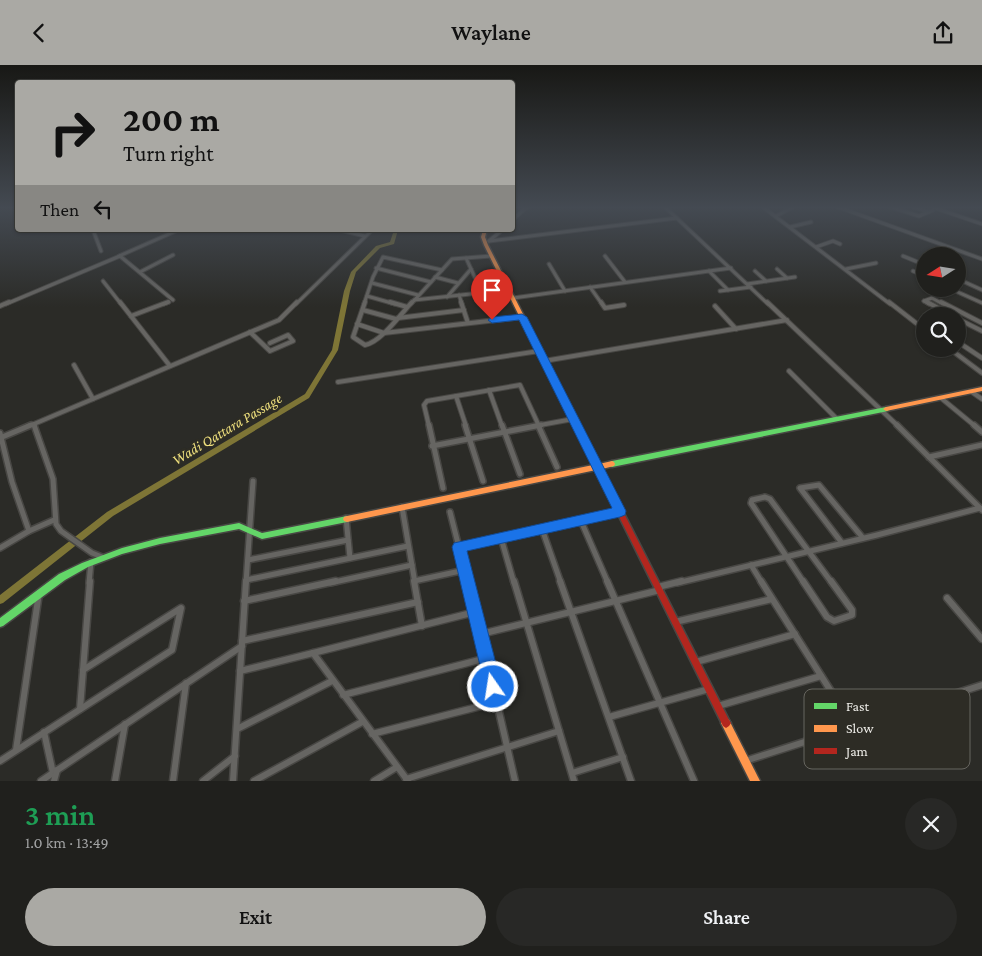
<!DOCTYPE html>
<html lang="en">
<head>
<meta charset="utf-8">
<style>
	:root { --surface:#20201d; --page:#282826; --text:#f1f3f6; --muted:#a2a3a4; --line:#3d3e3b; --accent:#aaa9a4 }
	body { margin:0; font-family:"Crimson Pro",serif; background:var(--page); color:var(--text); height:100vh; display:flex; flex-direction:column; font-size:19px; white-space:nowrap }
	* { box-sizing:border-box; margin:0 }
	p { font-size:16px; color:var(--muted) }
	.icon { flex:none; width:28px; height:28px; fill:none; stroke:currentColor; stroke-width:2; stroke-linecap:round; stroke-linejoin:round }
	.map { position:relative; height:716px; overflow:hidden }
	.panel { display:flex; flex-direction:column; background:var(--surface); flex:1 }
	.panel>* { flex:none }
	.hud { position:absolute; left:15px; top:15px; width:500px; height:152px; border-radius:5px; box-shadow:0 1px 4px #0004,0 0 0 1px var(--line); background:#aaa9a4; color:#111; overflow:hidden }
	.needle { width:32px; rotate:258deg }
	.controls { position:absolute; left:916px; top:182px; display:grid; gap:10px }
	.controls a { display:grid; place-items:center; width:50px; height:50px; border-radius:50%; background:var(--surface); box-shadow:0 1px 4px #0004,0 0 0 1px var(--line); font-size:25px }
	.pin { position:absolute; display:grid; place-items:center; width:42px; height:42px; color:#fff; margin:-51px -21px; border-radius:50% 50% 50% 0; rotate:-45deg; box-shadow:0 0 5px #0007 }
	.pin .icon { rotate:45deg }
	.me { position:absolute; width:55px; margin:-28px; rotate:347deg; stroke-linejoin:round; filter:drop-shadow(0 0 4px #0008) }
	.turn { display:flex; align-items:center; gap:18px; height:105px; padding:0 25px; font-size:22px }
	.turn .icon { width:65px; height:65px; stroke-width:2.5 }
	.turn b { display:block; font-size:35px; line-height:42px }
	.then { display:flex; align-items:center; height:48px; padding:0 25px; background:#0003; gap:10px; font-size:19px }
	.round { display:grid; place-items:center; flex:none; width:52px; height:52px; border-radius:26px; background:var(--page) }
	.head { display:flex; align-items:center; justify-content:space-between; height:85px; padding:0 25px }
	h1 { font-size:30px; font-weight:600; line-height:38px; color:#1e9e55 }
	.action { display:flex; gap:10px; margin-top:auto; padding:10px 25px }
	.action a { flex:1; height:58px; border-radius:30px; background:var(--accent); color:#111; font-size:20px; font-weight:600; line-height:58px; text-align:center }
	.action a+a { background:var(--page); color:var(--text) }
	header { display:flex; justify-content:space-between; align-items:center; height:65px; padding:0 25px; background:var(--accent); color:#111; font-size:22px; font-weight:600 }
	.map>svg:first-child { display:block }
</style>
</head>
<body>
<header><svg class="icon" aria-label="back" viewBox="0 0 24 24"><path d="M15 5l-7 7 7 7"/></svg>Waylane<svg class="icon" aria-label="share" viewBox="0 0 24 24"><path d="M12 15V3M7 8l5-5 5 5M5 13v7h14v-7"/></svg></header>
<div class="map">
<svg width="982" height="716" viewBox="0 0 982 716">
	<rect width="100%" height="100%" fill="#2b2b27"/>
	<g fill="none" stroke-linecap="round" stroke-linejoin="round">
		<polygon fill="#7e7536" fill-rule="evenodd" points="394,165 398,165 394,179 380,183 356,207 350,226 338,285 309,333 113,451 3,538 0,539 0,530 107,447 305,329 332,285 344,226 351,207 376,181 390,177"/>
		<defs>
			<g id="street-far3">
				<polyline points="665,142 768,239"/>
				<polyline points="763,142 890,239"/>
				<polyline points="838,142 982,194"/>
				<polyline points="891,142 919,151 933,145"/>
				<polyline points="914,142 929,147"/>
				<polyline points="932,142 982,159"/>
				<polyline points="776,151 793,142"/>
				<polyline points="512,155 527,142"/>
				<polyline points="790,162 811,157"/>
				<polyline points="93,165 101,186"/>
				<polyline points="340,165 365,171"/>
				<polyline points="489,176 677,153"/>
				<polyline points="489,176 502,165"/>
				<polyline points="816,182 833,176 840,179"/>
				<polyline points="119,191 178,165"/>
				<polyline points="605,191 625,217"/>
				<polyline points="903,191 925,200"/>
				<polyline points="466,193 482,228"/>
				<polyline points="549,199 565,226"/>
				<polyline points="376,203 431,217"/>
				<polyline points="777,204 787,213"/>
				<polyline points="846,204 876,198"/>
				<polyline points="442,205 452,194 491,191"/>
				<polyline points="709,206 728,225 751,222"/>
				<polyline points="755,206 766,216"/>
				<polyline points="913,206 925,211"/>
				<polyline points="140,207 173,190"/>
				<polyline points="435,212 458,218"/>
				<polyline points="958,214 982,225"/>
				<polyline points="103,216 121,239"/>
				<polyline points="372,218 418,230"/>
				<polyline points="747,219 795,212"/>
				<polyline points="590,222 602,239"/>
				<polyline points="951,224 982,238"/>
				<polyline points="720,226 728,225"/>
				<polyline points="459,230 462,239"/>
				<polyline points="367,231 395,239"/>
				<polyline points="447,232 471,204"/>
				<polyline points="513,233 731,203"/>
				<polyline points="414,235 508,225"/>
				<polyline points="924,236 932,233 943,239"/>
				<polyline points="924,236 929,239"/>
				<polyline points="6,239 120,191 173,235"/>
				<polyline points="164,239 169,237"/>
				<polyline points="296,239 372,165"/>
				<polyline points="364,239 373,212 383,192 442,205"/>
				<polyline points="411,239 442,205"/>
			</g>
			<g id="street-far2">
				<polyline points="120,237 170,301"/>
				<path d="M 365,237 L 353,272 L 365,280 C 381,277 401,249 412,237"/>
				<polyline points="390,237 407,242"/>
				<polyline points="461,237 468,258"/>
				<polyline points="601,237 605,243 624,240"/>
				<polyline points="767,237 898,361"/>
				<polyline points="889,237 925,265"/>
				<polyline points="927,237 953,251"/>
				<polyline points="941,237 982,258"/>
				<polyline points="0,241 9,237"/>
				<polyline points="715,241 736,264"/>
				<polyline points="363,245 396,254"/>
				<polyline points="131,251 168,237"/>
				<polyline points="398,253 464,245"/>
				<polyline points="958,254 982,266"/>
				<polyline points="357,259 384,268 522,252"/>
				<polyline points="250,267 270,286 293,276 288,270 270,278"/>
				<polyline points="958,277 982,293"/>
				<polyline points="950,284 982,308"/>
				<polyline points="544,296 787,255"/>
				<polyline points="74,300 93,334"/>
				<polyline points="789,306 837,354"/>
				<polyline points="338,317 539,286"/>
				<polyline points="489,325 502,361"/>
				<polyline points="972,327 982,334"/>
				<polyline points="456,331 466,361"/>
				<polyline points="941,333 975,361"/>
				<polyline points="34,359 279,255 297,237"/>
				<polyline points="28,361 34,359 35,361"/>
				<polyline points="429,361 424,340 427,336 520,320 539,361"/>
				<polyline points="535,361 573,354"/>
			</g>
			<g id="street-far1">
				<polyline points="34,360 53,414 56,459 61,466 92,488 102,492"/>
				<polyline points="429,360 443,423"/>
				<polyline points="465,360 483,416"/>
				<polyline points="502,360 520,409"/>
				<polyline points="538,360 557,402"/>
				<polyline points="897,360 982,445"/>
				<polyline points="974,360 982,367"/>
				<polyline points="0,368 12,417 29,466"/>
				<polyline points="0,373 31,360"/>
				<polyline points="432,381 541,360"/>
				<polyline points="929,392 982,380"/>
				<polyline points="402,442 415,518"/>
				<polyline points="450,447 468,518"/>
				<polyline points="346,453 350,493"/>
				<polyline points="581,456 620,447"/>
				<polyline points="542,464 561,518"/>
				<polyline points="501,473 514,518"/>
				<polyline points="842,478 800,423 819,420 863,473"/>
				<polyline points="459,482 581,456 608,518"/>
				<polyline points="0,483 29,466 54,455"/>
				<polyline points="248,495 348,475"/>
				<polyline points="751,500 762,518"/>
				<polyline points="246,515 408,481"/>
				<polyline points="414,516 465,505"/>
				<polyline points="89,518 91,497"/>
				<polyline points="246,518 253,416"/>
				<polyline points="330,518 412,500"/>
				<polyline points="677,518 877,470 980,443"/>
				<polyline points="804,518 751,438 752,435 765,432 770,434 832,518"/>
			</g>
			<g id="street">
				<polyline points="414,516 422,561"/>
				<polyline points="468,516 481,569"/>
				<polyline points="514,516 574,716"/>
				<polyline points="560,516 631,716"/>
				<polyline points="607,516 694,716"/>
				<polyline points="761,516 853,661"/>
				<polyline points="803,516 827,552 834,556 852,550 852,545 831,516"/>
				<polyline points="658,522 682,516"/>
				<polyline points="947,533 982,574"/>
				<polyline points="244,536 336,516"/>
				<polyline points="675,557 772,534"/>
				<polyline points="242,576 418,537"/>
				<polyline points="313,588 475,547"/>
				<polyline points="696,597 795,569"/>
				<polyline points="240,606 313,588 408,716"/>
				<polyline points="343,630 487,593"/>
				<polyline points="718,641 821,611"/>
				<polyline points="80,644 90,516"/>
				<polyline points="609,652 709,624"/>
				<polyline points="237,664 332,616"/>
				<polyline points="44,667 53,708"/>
				<polyline points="372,669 497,637"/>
				<polyline points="16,685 39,528"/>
				<polyline points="0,696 172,585 181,543 83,605"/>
				<polyline points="745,696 982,620"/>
				<polyline points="572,708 623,692"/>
				<polyline points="406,714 559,666"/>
				<polyline points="41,716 242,581"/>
				<polyline points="54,716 57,705"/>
				<polyline points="115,716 125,659"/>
				<polyline points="173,716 186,618"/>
				<polyline points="203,716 235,691"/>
				<polyline points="233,716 246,516"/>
				<polyline points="254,716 362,657"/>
				<polyline points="374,716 397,702"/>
				<polyline points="515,716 481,569 660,525"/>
			</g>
			<g id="fast">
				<polygon points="886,342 888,342 889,344 888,346 612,402 610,401 609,399 610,397 612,396"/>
				<polygon points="347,451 350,452 351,454 350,456 347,457 262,474 239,464 160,479 122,489 88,502 65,515 3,561 0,562 0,553 59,509 82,498 122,483 160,473 239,458 262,468"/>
			</g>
			<g id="slow">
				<polygon points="483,165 487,165 485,172 488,180 599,399 612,396 614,397 615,399 614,401 602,404 603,407 602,409 598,409 596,405 347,457 344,456 343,454 344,452 347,451 593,400 484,180 481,172"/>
				<polygon points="982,322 982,326 886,346 883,344 886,342"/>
				<polygon points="726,653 729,655 760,716 750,716 721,658 723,655"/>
			</g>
			<polygon id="jam" points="600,404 602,405 603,407 729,655 731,658 729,661 726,663 723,661 597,407 598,405"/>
		</defs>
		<use href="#street-far3" stroke="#484744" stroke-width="5"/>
		<use href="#street-far2" stroke="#484744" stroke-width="6"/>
		<use href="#street-far1" stroke="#484744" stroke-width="8"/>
		<use href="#street" stroke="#484744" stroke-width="9"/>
		<use href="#fast" stroke="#484744" stroke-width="3"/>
		<use href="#slow" stroke="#484744" stroke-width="3"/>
		<use href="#jam" stroke="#484744" stroke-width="3"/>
		<use href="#street-far3" stroke="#666562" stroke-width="3"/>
		<use href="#street-far2" stroke="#666562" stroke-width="4"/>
		<use href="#street-far1" stroke="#666562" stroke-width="5"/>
		<use href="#street" stroke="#666562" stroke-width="6"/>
		<use href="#fast" fill="#63d668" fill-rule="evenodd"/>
		<use href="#slow" fill="#ff974d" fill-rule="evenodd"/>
		<use href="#jam" fill="#b3261e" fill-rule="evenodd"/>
	</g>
	<linearGradient id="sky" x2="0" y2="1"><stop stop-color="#181815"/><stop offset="0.59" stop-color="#444a52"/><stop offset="1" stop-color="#444a52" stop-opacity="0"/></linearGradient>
	<rect width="982" height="242" fill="url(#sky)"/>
	<polygon fill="#1a73e8" stroke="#114b97" points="522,249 527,252 626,446 625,450 620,452 467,486 502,622 499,628 493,630 487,628 485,622 452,482 454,478 612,443 519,255 492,258 488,255 492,252"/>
	<g text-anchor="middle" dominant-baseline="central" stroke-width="5" stroke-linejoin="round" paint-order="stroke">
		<g font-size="15" font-style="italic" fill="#eedf7d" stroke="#2d2c25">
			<text transform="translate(227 364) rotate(-31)">Wadi Qattara Passage</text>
		</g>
	</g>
	<rect x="804" y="624" width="166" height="80" rx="8" fill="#2d2c25" stroke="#676660" stroke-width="1"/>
	<rect x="814" y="638" width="23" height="6" fill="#63d668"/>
	<rect x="814" y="660" width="23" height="7" fill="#ff974d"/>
	<rect x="814" y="683" width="23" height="6" fill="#b3261e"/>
	<g font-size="14" fill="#eeede8">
		<text x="846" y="646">Fast</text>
		<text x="846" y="668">Slow</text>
		<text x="846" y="691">Jam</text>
	</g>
</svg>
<div class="controls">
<a><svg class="needle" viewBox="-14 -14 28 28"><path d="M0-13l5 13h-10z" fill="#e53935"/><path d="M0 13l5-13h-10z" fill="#a2a3a4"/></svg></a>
<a><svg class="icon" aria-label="search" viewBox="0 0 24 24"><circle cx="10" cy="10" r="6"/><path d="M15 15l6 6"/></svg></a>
</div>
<div class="pin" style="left:492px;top:255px;background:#d93025"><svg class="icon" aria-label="arrive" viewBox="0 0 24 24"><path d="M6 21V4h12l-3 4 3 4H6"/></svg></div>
<svg class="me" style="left:493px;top:622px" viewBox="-20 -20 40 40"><circle r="17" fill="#1a73e8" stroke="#fff" stroke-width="3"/><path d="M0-11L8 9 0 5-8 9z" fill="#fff"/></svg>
<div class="hud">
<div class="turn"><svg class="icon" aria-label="right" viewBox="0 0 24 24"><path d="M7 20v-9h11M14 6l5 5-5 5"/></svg><div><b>200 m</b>Turn right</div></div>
<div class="then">Then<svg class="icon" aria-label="left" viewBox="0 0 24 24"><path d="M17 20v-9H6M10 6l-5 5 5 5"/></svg></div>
</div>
</div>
<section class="panel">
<div class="head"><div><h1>3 min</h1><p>1.0 km · 13:49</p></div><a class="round"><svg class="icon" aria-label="close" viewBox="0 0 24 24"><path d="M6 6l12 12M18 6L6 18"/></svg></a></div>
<div class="action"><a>Exit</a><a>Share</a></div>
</section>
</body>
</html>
